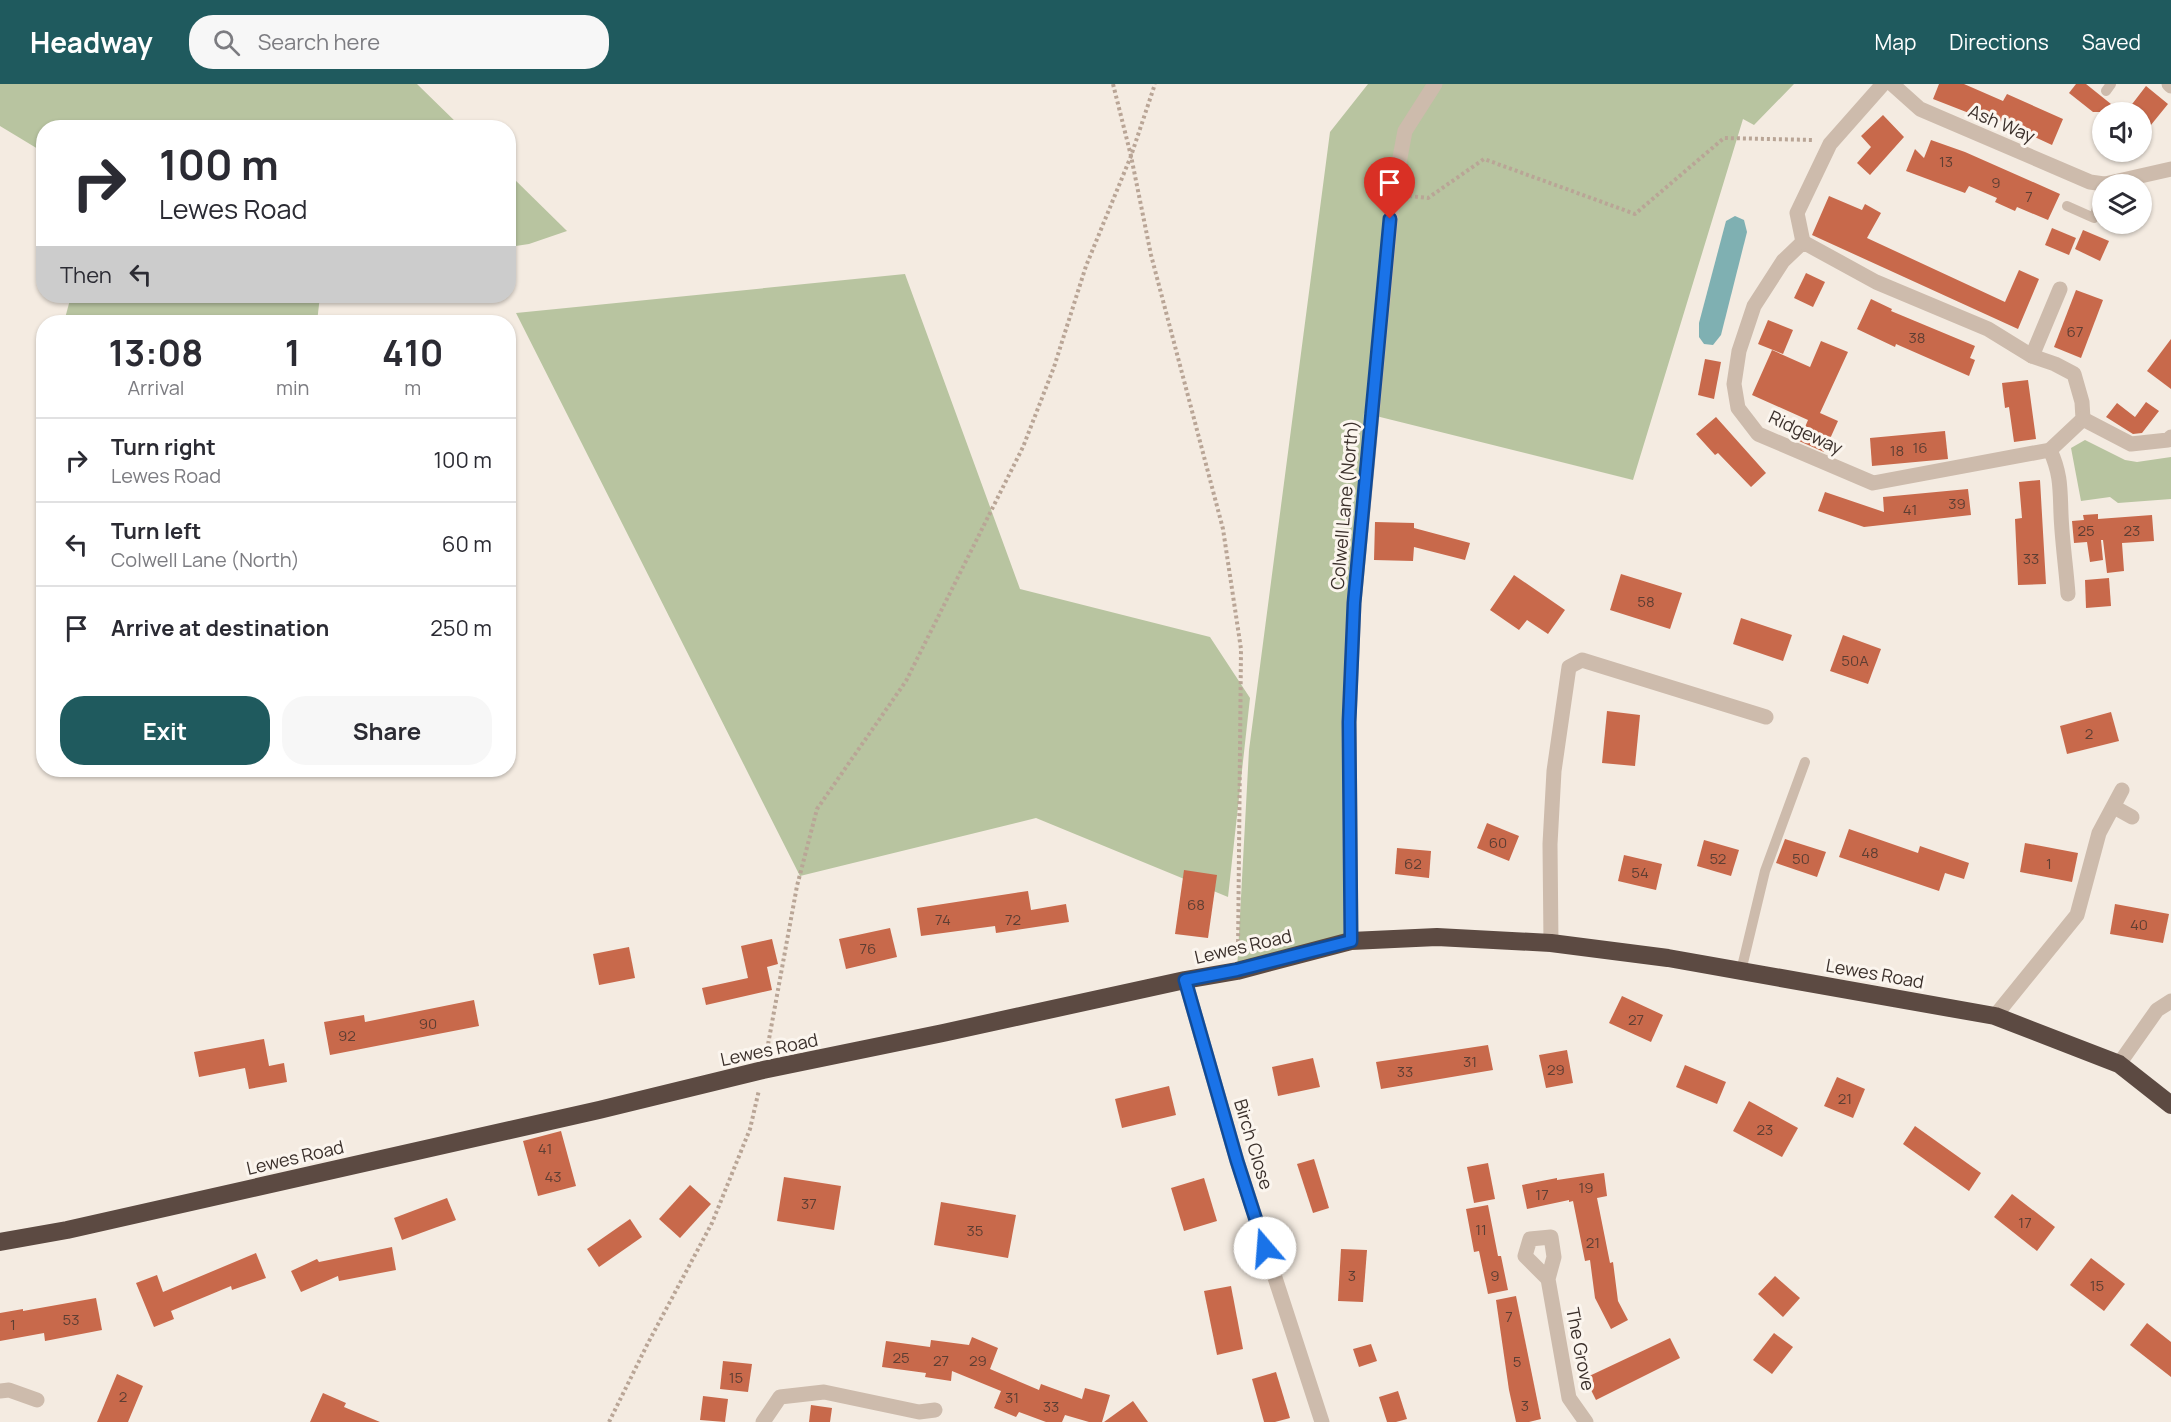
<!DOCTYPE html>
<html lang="en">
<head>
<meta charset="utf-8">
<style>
	:root { --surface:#fff; --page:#f7f7f7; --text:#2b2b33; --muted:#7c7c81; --line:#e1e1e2; --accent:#1f5a5e }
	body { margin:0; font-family:Manrope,sans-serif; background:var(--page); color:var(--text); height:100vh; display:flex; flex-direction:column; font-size:22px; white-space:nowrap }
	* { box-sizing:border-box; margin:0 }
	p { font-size:20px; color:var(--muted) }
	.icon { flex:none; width:33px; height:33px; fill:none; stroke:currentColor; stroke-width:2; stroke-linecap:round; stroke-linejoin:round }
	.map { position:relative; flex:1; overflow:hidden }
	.drawer { position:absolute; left:36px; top:231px; width:480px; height:462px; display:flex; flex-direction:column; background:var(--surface); border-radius:24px; box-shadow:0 2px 4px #0004 }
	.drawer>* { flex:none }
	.hud { position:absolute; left:36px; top:36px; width:480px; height:183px; border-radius:24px; box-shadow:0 2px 4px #0004; background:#fff; color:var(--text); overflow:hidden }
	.controls { position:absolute; left:2092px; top:18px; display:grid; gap:12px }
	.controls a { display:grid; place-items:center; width:60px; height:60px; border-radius:50%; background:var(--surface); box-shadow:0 2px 4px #0004; font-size:30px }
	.pin { position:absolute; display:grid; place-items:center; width:51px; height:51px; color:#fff; margin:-62px -26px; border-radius:50% 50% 50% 0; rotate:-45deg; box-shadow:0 0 6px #0007 }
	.pin .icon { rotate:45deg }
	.me { position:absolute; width:66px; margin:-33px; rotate:342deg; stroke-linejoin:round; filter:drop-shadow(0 0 4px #0008) }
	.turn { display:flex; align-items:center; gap:21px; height:126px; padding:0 24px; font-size:27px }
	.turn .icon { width:78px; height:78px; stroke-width:2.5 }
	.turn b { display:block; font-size:42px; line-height:51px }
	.then { display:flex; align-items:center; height:57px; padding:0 24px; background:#0003; gap:12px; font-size:22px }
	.eta { display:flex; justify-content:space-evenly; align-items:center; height:102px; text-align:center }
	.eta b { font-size:36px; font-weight:700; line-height:42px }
	.primary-button { display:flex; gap:12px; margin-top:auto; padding:12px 24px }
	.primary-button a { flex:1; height:69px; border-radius:24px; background:var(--accent); color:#fff; font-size:24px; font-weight:700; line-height:69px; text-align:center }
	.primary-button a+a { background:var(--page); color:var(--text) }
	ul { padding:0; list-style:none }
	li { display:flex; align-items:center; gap:18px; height:84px; padding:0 24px; border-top:2px solid var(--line) }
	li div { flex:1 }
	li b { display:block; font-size:22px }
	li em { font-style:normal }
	header { display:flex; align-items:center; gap:36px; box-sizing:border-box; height:84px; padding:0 30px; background:var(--accent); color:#fff }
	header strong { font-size:28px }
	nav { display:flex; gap:33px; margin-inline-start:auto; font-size:21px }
	.search { width:420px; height:54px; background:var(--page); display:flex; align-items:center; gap:15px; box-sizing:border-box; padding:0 21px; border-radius:24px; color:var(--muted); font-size:22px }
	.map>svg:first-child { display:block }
</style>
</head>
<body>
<header>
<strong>Headway</strong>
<div class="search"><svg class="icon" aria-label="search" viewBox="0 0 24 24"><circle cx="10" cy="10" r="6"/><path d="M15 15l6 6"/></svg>Search here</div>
<nav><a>Map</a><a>Directions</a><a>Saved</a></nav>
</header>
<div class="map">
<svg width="2171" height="1338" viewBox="0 0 2171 1338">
	<rect width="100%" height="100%" fill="#f4ebe1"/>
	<g fill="#b8c4a0">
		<polygon points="0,0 417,0 461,43 44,44 43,68 0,42"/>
		<polygon points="1368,0 1794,0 1754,41 1743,35 1633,396 1364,329 1354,519 1351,857 1237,887 1249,666 1330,48"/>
		<polygon points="508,90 509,90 567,147 529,160 509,163"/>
		<polygon points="905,190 1020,505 1210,553 1250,614 1228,813 1036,734 800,792 516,229"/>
		<polygon points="71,212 320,212 317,238 64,238"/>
		<polygon points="2085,356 2125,376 2137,378 2171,373 2171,415 2118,419 2110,413 2081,417 2071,364"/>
	</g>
	<polygon fill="#7fb0b2" points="1735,132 1744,136 1747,148 1721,251 1713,261 1704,260 1699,253 1699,239 1726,137"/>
	<g fill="#c8694b">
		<polygon points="1939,0 1964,0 2003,17 2007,10 2063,35 2052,61 1976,26 1974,31 1933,15"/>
		<polygon points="2076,0 2086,0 2121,28 2093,28 2069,9"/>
		<polygon points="2146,2 2168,20 2142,52 2142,28 2126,28"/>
		<polygon points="1883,31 1904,53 1870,91 1857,79 1871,63 1861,52"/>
		<polygon points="1931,56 1965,68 2060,110 2048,136 2017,123 2015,127 1995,118 1997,114 1969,102 1965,109 1906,87 1915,65 1924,74"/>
		<polygon points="1829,112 1862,126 1865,120 1881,129 1867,154 2005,218 2019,186 2039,195 2018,245 1812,151"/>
		<polygon points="2052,144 2076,154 2069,171 2045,161"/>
		<polygon points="2083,146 2109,157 2100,177 2075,165"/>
		<polygon points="1806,189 1825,198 1813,223 1794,214"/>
		<polygon points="2076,206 2103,216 2081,274 2054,263"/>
		<polygon points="1871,215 1892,225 1891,227 1975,262 1970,274 1975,276 1969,292 1896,260 1895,263 1857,245"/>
		<polygon points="1768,236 1793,246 1783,270 1758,260"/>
		<polygon points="2171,255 2171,305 2147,287"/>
		<polygon points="1821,257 1848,268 1820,329 1838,337 1824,368 1799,357 1808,336 1752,311 1772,266 1810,283"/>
		<polygon points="1705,275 1721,278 1714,315 1698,311"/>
		<polygon points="2028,296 2036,355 2014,358 2009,323 2005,324 2002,299"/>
		<polygon points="2146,318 2159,327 2142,349 2133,350 2106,333 2117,319 2135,333"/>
		<polygon points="1716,333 1766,389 1751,403 1718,369 1715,371 1696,350"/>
		<polygon points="1945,347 1948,375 1872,382 1870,354"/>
		<polygon points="2040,396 2046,500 2018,501 2015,435 2022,434 2019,398"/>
		<polygon points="1968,405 1971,431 1864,443 1818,427 1825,408 1884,428 1883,413"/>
		<polygon points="2098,430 2098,435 2152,431 2154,457 2122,459 2124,487 2107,489 2103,456 2101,456 2103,476 2090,478 2087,458 2074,459 2072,437 2084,436 2083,431"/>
		<polygon points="1375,438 1414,439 1414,444 1470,459 1465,476 1414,463 1413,477 1374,476"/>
		<polygon points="1621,490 1682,509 1670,545 1610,526"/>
		<polygon points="1514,491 1565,526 1548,550 1527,536 1519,546 1490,526"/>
		<polygon points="2109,494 2111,522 2086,524 2085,496"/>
		<polygon points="1741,534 1792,551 1783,577 1733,560"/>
		<polygon points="1843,551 1881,565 1868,600 1830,587"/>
		<polygon points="1607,627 1640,631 1635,682 1602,679"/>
		<polygon points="2111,628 2119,657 2067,670 2060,642"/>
		<polygon points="1487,739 1519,752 1509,777 1477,764"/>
		<polygon points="1849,745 1918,769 1920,762 1969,779 1964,795 1945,789 1939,807 1839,773"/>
		<polygon points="1785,755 1826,768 1817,793 1776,779"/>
		<polygon points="1704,756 1739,766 1731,792 1697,782"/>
		<polygon points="2025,759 2078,769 2072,798 2020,788"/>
		<polygon points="1397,764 1431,767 1429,794 1395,790"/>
		<polygon points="1624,771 1662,780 1656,806 1618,797"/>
		<polygon points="1184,786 1217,791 1208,854 1175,850"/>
		<polygon points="1028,807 1031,826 1066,820 1069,838 996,849 995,842 921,852 917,824"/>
		<polygon points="2115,820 2169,830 2163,859 2110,850"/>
		<polygon points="890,844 897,873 846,885 839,855"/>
		<polygon points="772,855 778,880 767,883 772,906 706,921 702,904 748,894 741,862"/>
		<polygon points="629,863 635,894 599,901 593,870"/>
		<polygon points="1622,912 1663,931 1651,958 1609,939"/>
		<polygon points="474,916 479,942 330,971 324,938 364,931 365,938"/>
		<polygon points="264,955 269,982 284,979 287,998 249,1005 245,984 199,993 194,968"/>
		<polygon points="1488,961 1493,986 1381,1005 1376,978"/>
		<polygon points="1567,966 1573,999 1546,1004 1539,971"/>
		<polygon points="1313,974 1320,1003 1278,1012 1272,983"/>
		<polygon points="1685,981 1726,998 1717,1020 1676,1003"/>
		<polygon points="1837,993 1865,1005 1853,1034 1824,1022"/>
		<polygon points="1169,1002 1176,1031 1122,1044 1115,1015"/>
		<polygon points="1749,1017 1798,1044 1782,1073 1733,1047"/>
		<polygon points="1915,1042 1981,1089 1969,1107 1903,1060"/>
		<polygon points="561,1047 576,1102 538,1112 523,1057"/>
		<polygon points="1314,1075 1329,1124 1313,1129 1297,1080"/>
		<polygon points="1488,1079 1495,1115 1474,1119 1467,1083"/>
		<polygon points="1604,1089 1607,1112 1597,1114 1610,1179 1613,1178 1618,1217 1628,1236 1611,1245 1595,1214 1590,1176 1585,1177 1573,1117 1569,1118 1569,1116 1527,1125 1522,1101 1557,1094 1557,1096"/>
		<polygon points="784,1093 841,1102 834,1146 777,1137"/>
		<polygon points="1204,1094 1217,1137 1184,1147 1171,1104"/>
		<polygon points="690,1101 711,1120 680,1154 659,1135"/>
		<polygon points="2012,1110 2055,1143 2037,1167 1994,1133"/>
		<polygon points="447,1114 456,1136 402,1156 394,1134"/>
		<polygon points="941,1118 1016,1131 1008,1174 934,1161"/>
		<polygon points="1488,1121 1498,1172 1501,1172 1508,1206 1488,1210 1479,1167 1474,1168 1466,1125"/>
		<polygon points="630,1135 642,1153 599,1183 587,1165"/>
		<polygon points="392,1163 396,1186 339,1197 338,1192 301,1208 291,1187 317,1175 319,1178"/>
		<polygon points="1341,1165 1367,1166 1363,1218 1338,1217"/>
		<polygon points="256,1169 266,1194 232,1206 231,1202 171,1227 174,1235 154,1243 136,1199 157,1191 163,1208"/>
		<polygon points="2091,1174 2125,1200 2104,1227 2070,1201"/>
		<polygon points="1775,1192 1800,1214 1783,1233 1758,1210"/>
		<polygon points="1231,1202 1243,1265 1217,1271 1204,1207"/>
		<polygon points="1516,1212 1541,1335 1529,1338 1516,1338 1509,1306 1496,1216"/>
		<polygon points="96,1214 102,1246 45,1257 44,1249 0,1257 0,1229 23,1225 23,1227"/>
		<polygon points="2147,1239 2171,1258 2171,1293 2130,1261"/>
		<polygon points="1774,1249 1793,1263 1772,1290 1753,1276"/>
		<polygon points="972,1253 998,1264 990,1285 1039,1306 1041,1300 1082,1315 1085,1304 1110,1311 1102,1338 1089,1338 1065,1331 1062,1338 1046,1338 1019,1328 1016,1333 994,1324 1001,1307 952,1287 951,1297 925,1293 926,1289 882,1283 886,1257 930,1263 931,1256 969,1261"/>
		<polygon points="1670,1254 1680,1274 1596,1316 1585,1294"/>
		<polygon points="1371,1260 1377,1277 1359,1283 1353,1265"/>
		<polygon points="723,1277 752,1280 748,1308 720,1305"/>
		<polygon points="1276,1288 1290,1334 1275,1338 1264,1338 1252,1295"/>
		<polygon points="117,1290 143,1302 128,1338 97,1338"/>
		<polygon points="1398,1307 1407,1335 1396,1338 1387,1338 1379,1313"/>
		<polygon points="323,1309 346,1319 344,1323 380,1338 310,1338"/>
		<polygon points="703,1312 728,1315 725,1338 700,1336"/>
		<polygon points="1133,1317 1148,1338 1104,1338"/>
		<polygon points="811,1321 832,1324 830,1338 809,1338"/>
	</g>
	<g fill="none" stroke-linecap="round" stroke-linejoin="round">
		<g stroke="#b9a596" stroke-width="4" stroke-dasharray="3 3" stroke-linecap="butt">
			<polyline points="1113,0 1131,72 1151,171 1223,445 1241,565 1238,869"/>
			<polyline points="1409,112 1428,114 1484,75 1635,130 1724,54 1814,56"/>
			<polyline points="767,966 797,802 817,725 906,597 1023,363 1054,283 1086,182 1131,72 1155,0"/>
			<polyline points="609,1338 648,1259 712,1139 750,1045 759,1006"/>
		</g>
		<g stroke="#cdbbac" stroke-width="10">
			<polyline points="2106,7 2111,0"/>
			<polyline points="2067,122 2094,134 2103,105"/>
			<polyline points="1741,887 1765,787 1805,678"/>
		</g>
		<g stroke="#cdbbac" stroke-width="15">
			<polyline points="1892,0 1920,25 2090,98 2104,100"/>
			<polyline points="2169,0 2171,2"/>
			<polyline points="2105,100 2171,85"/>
			<polygon points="1803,158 1876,198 1988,245 2032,272 2055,280 2074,290 2082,318 2083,335 2050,366 1873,399 1758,350 1738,324 1734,300 1739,267 1754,222 1783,177"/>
			<polyline points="1803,158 1797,129 1830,60 1883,0"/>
			<polyline points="2032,272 2060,205"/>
			<polyline points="2083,335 2131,360 2168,356 2171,353"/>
			<path d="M 2050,366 C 2061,390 2060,405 2061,430 C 2062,457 2066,483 2068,510"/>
			<polyline points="2114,723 2132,733"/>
			<polyline points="1351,857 1349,637 1354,519 1393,111 1405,47 1435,0"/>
			<polyline points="1551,859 1550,760 1554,687 1569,583 1582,576 1766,633"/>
			<polyline points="1185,896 1237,1077 1322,1338"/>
			<polyline points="1995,932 2077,831 2099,749 2122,706"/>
			<polyline points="2119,980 2157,926 2171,917"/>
			<polyline points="1548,1195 1525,1172 1530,1155 1551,1153 1554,1173 1548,1195 1569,1314 1586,1338"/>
			<polyline points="0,1307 9,1306 37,1316"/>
			<polyline points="763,1338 780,1313 824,1308 919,1328 935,1326"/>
		</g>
		<polyline stroke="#5c4a42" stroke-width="18" points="0,1158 67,1146 599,1026 763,986 943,949 1185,896 1237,887 1351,857 1437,853 1551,859 1668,874 1995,932 2119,980 2171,1021"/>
	</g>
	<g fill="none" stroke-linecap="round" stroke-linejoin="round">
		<defs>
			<polyline id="route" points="1265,1164 1237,1077 1185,896 1237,886 1351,857 1349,638 1354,519 1390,135"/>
		</defs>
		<use href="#route" stroke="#114b97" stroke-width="15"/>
		<use href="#route" stroke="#1a73e8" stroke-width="10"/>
	</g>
	<g text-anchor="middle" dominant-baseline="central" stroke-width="6" stroke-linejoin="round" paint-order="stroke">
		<g font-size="15" fill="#5e3e33">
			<text x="1946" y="77">13</text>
			<text x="1996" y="98">9</text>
			<text x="2029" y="112">7</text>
			<text x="2075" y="247">67</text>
			<text x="1917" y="253">38</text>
			<text x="1920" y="363">16</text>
			<text x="1897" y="366">18</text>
			<text x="1957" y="419">39</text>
			<text x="1910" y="425">41</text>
			<text x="2086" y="446">25</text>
			<text x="2132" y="446">23</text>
			<text x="2031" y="474">33</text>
			<text x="1646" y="517">58</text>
			<text x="1855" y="576">50A</text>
			<text x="2089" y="649">2</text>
			<text x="1498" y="758">60</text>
			<text x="1870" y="768">48</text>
			<text x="1718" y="774">52</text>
			<text x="1801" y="774">50</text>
			<text x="1413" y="779">62</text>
			<text x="2049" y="779">1</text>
			<text x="1640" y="788">54</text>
			<text x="1196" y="820">68</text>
			<text x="943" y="835">74</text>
			<text x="1013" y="835">72</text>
			<text x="2139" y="840">40</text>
			<text x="868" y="864">76</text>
			<text x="1636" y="935">27</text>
			<text x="428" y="939">90</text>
			<text x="347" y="951">92</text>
			<text x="1470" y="977">31</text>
			<text x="1556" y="985">29</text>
			<text x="1405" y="987">33</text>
			<text x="1845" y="1014">21</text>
			<text x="1765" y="1045">23</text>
			<text x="545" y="1064">41</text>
			<text x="553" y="1092">43</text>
			<text x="1586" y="1103">19</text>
			<text x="1542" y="1110">17</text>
			<text x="809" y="1119">37</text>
			<text x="2025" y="1138">17</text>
			<text x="1481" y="1145">11</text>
			<text x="975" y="1146">35</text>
			<text x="1593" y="1158">21</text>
			<text x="1352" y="1191">3</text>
			<text x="1495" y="1191">9</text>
			<text x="2097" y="1201">15</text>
			<text x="1509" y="1232">7</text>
			<text x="71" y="1235">53</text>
			<text x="13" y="1240">1</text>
			<text x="901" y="1273">25</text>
			<text x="941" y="1276">27</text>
			<text x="978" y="1276">29</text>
			<text x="1517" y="1277">5</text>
			<text x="736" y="1293">15</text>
			<text x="123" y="1312">2</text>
			<text x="1012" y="1313">31</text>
			<text x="1525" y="1321">3</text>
			<text x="1051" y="1322">33</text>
		</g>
		<g font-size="18" fill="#3b302b" stroke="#fbf5ee">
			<text transform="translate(2002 39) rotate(23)">Ash Way</text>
			<text transform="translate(1806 348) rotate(25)">Ridgeway</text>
			<text transform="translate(1344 421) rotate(-85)">Colwell Lane (North)</text>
			<text transform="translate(1243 862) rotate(-13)">Lewes Road</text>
			<text transform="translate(1875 889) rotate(10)">Lewes Road</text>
			<text transform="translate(769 965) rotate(-12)">Lewes Road</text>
			<text transform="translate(1254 1060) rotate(73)">Birch Close</text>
			<text transform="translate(295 1073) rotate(-13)">Lewes Road</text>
			<text transform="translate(1581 1265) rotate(79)">The Grove</text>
		</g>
	</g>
</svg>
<div class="controls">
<a><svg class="icon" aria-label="sound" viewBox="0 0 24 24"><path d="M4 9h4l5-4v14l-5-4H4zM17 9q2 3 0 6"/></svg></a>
<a><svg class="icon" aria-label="layers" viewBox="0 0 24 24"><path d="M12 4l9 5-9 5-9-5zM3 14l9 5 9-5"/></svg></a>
</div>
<div class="pin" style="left:1390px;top:135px;background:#d93025"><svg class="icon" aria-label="arrive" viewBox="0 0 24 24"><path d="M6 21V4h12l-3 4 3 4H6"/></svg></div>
<svg class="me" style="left:1265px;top:1164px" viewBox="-20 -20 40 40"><circle r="19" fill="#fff"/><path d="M0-13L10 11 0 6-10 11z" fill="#1a73e8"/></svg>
<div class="hud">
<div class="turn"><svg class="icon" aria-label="right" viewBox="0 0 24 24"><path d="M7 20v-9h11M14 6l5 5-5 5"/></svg><div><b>100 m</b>Lewes Road</div></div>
<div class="then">Then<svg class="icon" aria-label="left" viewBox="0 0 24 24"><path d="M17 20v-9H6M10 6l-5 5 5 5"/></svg></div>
</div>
<section class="drawer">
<div class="eta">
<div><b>13:08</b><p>Arrival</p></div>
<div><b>1</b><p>min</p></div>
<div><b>410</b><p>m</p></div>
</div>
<ul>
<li><svg class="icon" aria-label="right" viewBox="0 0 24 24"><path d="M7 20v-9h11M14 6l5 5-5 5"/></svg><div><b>Turn right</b><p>Lewes Road</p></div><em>100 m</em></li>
<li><svg class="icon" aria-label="left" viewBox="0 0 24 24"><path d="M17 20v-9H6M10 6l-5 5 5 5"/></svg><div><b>Turn left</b><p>Colwell Lane (North)</p></div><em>60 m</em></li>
<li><svg class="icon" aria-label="arrive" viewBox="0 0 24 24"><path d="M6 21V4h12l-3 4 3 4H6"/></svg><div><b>Arrive at destination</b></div><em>250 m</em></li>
</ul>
<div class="primary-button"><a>Exit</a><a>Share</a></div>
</section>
</div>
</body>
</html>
